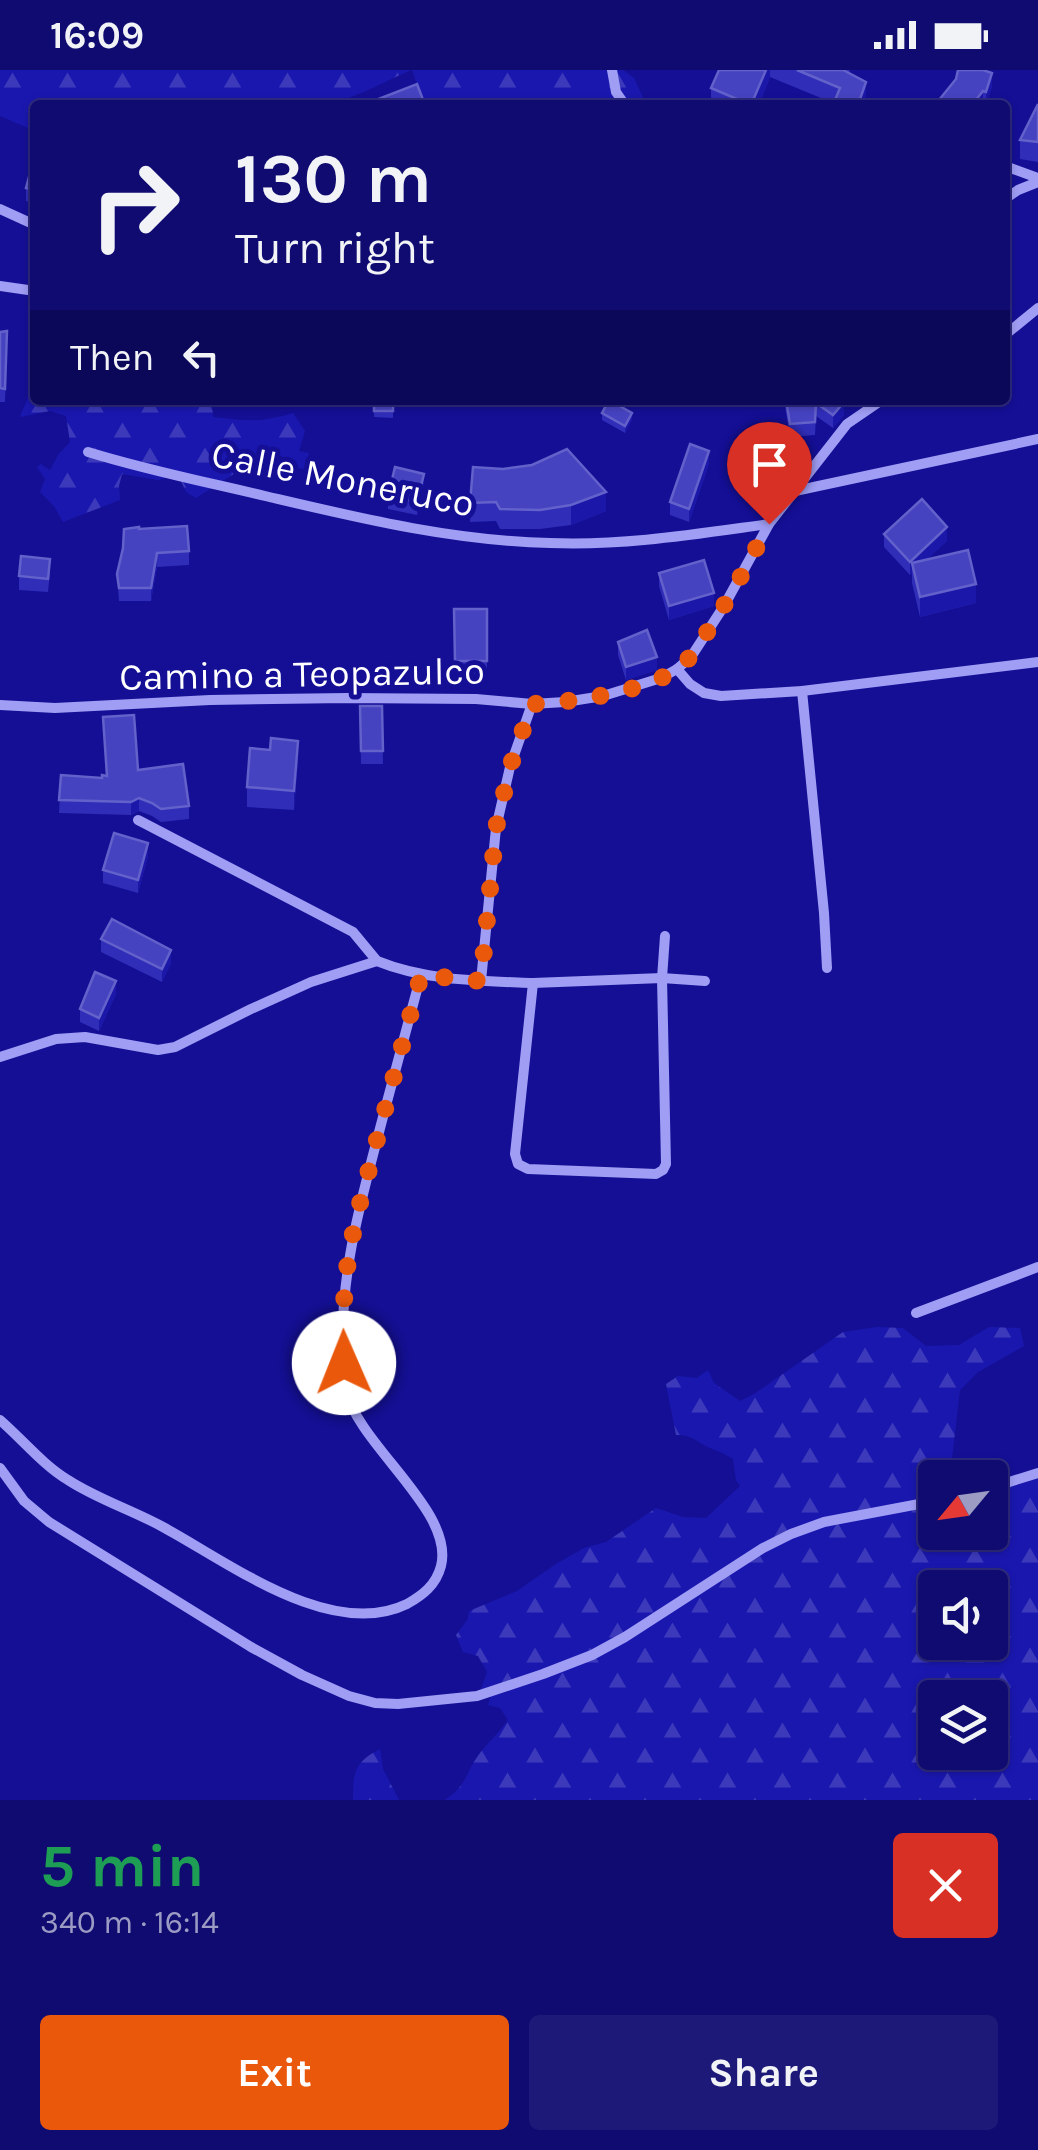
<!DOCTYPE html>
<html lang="en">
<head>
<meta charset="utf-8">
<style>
	:root { --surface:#0f0b70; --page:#1d1978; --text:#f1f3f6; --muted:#9b9bc3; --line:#2f2b83; --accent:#ea580c }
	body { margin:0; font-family:Karla,sans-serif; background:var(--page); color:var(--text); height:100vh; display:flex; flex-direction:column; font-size:38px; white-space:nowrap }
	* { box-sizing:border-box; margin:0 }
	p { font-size:32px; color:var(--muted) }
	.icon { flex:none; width:55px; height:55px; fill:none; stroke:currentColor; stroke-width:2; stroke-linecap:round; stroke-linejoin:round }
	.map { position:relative; height:1730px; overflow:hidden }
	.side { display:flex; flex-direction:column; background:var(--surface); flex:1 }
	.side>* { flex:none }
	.guide { position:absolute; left:30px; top:30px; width:980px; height:305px; border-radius:10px; box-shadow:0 2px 8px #0004,0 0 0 2px var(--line); background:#0f0b70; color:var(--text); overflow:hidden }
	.needle { width:65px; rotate:241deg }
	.buttons { position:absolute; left:918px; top:1390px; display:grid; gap:20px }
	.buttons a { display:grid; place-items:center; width:90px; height:90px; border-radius:10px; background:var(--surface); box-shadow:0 2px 8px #0004,0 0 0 2px var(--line); font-size:50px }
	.pin { position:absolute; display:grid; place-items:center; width:85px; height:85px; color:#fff; margin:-102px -42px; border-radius:50% 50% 50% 0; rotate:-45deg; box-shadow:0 0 10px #0007 }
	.pin .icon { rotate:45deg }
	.me { position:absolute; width:110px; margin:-55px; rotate:359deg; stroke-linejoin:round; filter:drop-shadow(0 0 8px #0008) }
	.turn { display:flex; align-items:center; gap:35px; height:210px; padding:0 40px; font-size:45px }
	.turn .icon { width:130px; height:130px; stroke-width:2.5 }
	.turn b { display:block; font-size:70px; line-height:85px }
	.then { display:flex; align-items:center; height:95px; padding:0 40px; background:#0003; gap:20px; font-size:38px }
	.round { display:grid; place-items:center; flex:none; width:105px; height:105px; border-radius:10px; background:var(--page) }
	.head { display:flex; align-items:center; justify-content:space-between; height:170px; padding:0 40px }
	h1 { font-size:60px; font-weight:700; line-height:75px; color:#1e9e55 }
	.button { display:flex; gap:20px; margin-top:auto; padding:20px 40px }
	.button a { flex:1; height:115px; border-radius:10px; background:var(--accent); color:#fff; font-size:40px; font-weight:700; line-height:115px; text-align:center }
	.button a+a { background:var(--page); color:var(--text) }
	.status { display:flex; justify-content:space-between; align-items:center; height:70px; padding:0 50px; background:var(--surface); direction:ltr }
	.status svg { height:28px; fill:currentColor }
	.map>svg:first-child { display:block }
</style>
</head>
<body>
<div class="status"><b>16:09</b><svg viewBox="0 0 49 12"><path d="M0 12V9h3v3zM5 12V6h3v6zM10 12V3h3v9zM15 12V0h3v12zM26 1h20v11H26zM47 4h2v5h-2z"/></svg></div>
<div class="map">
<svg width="1038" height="1730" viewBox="0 0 1038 1730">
	<defs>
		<pattern id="forest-firs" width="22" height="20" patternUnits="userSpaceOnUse" patternTransform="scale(2.5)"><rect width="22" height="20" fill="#1a17af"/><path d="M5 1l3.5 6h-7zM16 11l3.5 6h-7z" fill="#3c3abb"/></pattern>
	</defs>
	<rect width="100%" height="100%" fill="#140f95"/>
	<g fill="url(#forest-firs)" fill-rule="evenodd">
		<path d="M 0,0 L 411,0 C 376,15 332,44 294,31 L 288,35 L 35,35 L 35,61 L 0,46 Z"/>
		<polygon points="412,0 623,0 634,8 646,34 611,35 606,32 595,35 424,35"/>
		<path d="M 35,320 L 35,330 L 212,330 L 213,347 C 247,351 260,353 293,343 L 305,361 L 299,381 L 309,383 L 305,399 L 298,398 L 277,383 L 272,390 L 273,406 L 257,404 L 251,393 L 196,428 L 186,422 L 178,405 L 158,410 L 122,404 L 119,416 L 120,430 L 63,452 L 54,436 L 40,422 L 45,409 L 37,397 L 41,394 L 50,400 L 58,385 L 70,372 L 66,346 L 50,341 L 20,347 C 22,339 27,334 28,326 Z"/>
		<path d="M 877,1257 L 903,1258 L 926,1276 L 959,1275 L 989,1257 L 1020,1258 L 1024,1276 L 978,1302 L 960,1320 L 952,1388 L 970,1407 L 935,1408 L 935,1462 L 990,1462 L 990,1411 L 1038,1399 L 1038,1730 L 445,1730 C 467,1716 466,1701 480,1683 C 489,1671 500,1662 508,1650 L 500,1638 L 488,1635 L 492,1622 L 481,1619 L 487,1602 L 478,1586 L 463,1582 L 456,1565 L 468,1549 L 469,1541 L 517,1521 L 556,1494 L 584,1478 L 606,1472 L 656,1438 L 683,1447 L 706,1448 L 740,1416 L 736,1410 L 733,1389 C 724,1383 717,1381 708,1377 C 694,1371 694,1365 676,1365 L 666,1314 L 678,1306 L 697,1308 L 708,1300 L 714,1313 L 740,1331 L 754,1324 L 843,1262 ZM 935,1518 L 990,1518 L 990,1572 L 935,1572 ZM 935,1628 L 990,1628 L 990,1682 L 935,1682 Z"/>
		<path d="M 380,1679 L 383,1699 L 399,1730 L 353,1730 C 353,1704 354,1692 380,1679 Z"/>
	</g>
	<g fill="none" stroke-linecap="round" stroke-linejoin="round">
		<g stroke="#9f9df4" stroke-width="10">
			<polyline points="612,0 616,22 625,35"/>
			<polyline points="1005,96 1038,108"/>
			<polyline points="1005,129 1018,120 1038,112"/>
			<polyline points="0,139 35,155"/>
			<polyline points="0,216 35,221"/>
			<polyline points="1005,265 1038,238"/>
			<path d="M 88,382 C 146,400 206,412 265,426 C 359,448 453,471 550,473 C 624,476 696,464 769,454"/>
			<polyline points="795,421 1038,369"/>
			<polyline points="677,599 690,614 704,623 721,626 802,621 1038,592"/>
			<polyline points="802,621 824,843 827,898"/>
			<polyline points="0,635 55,638 210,630 347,628 476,629 532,634 565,632 603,626 661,608 677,599 691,587 724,536 769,454 847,354 882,330"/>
			<polyline points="138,750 353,862 377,891"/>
			<polyline points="481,911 496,758 510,697 532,634"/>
			<polyline points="533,913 662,908 705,911"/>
			<path d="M 0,987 L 56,969 L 85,967 L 158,980 L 175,977 L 251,939 L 311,912 L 377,891 C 426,911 481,911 533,913 L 515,1084 L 518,1094 L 528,1099 L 656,1104 L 663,1100 L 666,1094 L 662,908 L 665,866"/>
			<polyline points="916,1243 1038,1197"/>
			<path d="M 0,1350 C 22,1369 43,1395 68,1410 C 97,1429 132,1440 163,1457 C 228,1492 331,1571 407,1534 C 423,1525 436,1515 441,1496 C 455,1441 358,1375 346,1320 C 344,1308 344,1294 343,1282 C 340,1207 359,1138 378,1066 C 392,1012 407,958 421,905"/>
			<polyline points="0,1398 24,1431 49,1452 251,1577 302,1605 349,1626 375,1633 398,1634 477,1626 543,1604 592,1585 625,1567 763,1478 791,1464 824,1452 935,1431"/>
			<polyline points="990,1418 1038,1403"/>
		</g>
	</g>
	<g fill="#302db9">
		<polygon points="719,0 850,0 849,3 866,31 833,33 770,7 759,35 711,35 711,18"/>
		<polygon points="992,16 986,35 935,35"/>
		<polygon points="1038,34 1038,92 1020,89 1020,70"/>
		<polygon points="35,88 35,133 26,131 26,118"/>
		<polygon points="7,261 5,332 0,332 0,262"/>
		<polygon points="374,330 393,330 393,348 374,347"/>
		<polygon points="784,330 844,330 844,345 833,358 816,346 815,365 790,367"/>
		<polygon points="602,343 632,349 625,363 602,350"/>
		<polygon points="709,394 689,452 670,445 670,432"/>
		<polygon points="473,397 606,441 571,455 540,459 500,459 496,451 470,452"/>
		<polygon points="424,417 417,445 388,439 388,426"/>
		<polygon points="139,459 189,481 189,495 157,497 151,531 119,531 117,504"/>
		<polygon points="884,464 947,471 926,490 976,533 920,547 912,513 912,503 910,505 884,477"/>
		<polygon points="50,502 48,522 19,520 19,506"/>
		<polygon points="659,503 714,536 669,550 659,516"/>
		<polygon points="454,539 487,539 487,604 455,604"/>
		<polygon points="618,572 657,600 626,610 618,585"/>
		<polygon points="360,636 382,636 383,694 361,694"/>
		<polygon points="103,647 138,700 189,736 189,749 161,752 152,746 139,741 131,745 59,743 61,705 102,708 106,705"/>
		<polygon points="298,690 294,740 247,737 247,717"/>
		<polygon points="148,786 138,823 103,813 103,800"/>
		<polygon points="101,869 171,893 162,912 101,882"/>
		<polygon points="116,924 99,961 80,952 80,939"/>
	</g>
	<g fill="#1b17a8">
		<polygon points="766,0 770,0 770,7 759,35 751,35"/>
		<polygon points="992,3 992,16 986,35 986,22"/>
		<polygon points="866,12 866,31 865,35 858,35"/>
		<polygon points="983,21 983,34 972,35"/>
		<polygon points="844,332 844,345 833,358 833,345"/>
		<polygon points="632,343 632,349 625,363 625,356"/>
		<polygon points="709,381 709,394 689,452 689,439"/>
		<polygon points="424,404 424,417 417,445 417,432"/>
		<polygon points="606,422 606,441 571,455 571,435"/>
		<polygon points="947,457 947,471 914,501 912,493 912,503 910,505 910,492"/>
		<polygon points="157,483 157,497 151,531 151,518"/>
		<polygon points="976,514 976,533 920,547 920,527"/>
		<polygon points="714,523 714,536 669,550 669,536"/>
		<polygon points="657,587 657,600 626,610 626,597"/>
		<polygon points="298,671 298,690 294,740 294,721"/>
		<polygon points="139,728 139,741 131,745 131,732"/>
		<polygon points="148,773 148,786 138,823 138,810"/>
		<polygon points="171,880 171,893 162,912 162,899"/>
		<polygon points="116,911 116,924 99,961 99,948"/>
	</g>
	<g fill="#4643c1" stroke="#6361ca" stroke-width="2.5">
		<polygon points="719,0 766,0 751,35 711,18"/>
		<polygon points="797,0 843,0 866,12 858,35 833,35 840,18"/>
		<polygon points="958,0 983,0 992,3 986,22 983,21 972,35 935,35 956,9"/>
		<polygon points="417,14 425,35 363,35"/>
		<polygon points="1038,34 1038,72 1020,70"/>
		<polygon points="34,88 35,88 35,120 26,118"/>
		<polygon points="7,261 5,319 0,318 0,262"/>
		<rect x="374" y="330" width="19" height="11"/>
		<polygon points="609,330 632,343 625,356 602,343"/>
		<polygon points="786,330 844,330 844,332 833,345 816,333 815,352 790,354"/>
		<polygon points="690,374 709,381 689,439 670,432"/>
		<polygon points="567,379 606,422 571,435 540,440 500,439 496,432 470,433 473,397 503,399 532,395"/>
		<polygon points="395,397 424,404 417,432 388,426"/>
		<polygon points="922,429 947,457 910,492 884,464"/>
		<polygon points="187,456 189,481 157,483 151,518 119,518 117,504 123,478 124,459 139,457 139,459"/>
		<polygon points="968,480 976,514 920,527 912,493"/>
		<polygon points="21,486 50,489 48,509 19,506"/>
		<polygon points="704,490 714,523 669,536 659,503"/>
		<polygon points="454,539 487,539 487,591 455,591"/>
		<polygon points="647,560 657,587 626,597 618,572"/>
		<polygon points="360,636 382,636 383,681 361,681"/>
		<polygon points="134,645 138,700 183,694 189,736 161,739 152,733 139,728 131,732 59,730 61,705 102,708 102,705 107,706 103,647"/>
		<polygon points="271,668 298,671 294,721 247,717 250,678 270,680"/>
		<polygon points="114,763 148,773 138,810 103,800"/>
		<polygon points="112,849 171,880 162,899 101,869"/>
		<polygon points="95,902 116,911 99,948 80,939"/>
	</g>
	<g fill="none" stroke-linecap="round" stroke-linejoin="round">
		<path stroke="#ea580c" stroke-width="18" stroke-dasharray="0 32.4" d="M 344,1293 L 342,1260 L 346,1204 L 355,1152 L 421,905 L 481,911 L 496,758 L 510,697 L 532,634 C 573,632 647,622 680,597 C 692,587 699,573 708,561 C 731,526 750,490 769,454"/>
	</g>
	<g text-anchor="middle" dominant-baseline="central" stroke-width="10" stroke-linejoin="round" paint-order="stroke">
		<g font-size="38" fill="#fff" stroke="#140f95">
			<text transform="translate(343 409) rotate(11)">Calle Moneruco</text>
			<text transform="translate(302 604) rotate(-1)">Camino a Teopazulco</text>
		</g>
	</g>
</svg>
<div class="buttons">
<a><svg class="needle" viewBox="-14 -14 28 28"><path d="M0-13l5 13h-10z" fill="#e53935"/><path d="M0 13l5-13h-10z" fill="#9b9bc3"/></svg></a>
<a><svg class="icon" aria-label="sound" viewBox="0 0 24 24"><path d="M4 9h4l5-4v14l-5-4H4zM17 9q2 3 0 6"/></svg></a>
<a><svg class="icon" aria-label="layers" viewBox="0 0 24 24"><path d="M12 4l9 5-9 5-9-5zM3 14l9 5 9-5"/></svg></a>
</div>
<div class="pin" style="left:769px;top:454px;background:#d93025"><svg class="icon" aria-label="arrive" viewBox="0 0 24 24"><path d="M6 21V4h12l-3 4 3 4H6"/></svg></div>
<svg class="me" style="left:344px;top:1293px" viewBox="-20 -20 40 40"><circle r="19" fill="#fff"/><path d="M0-13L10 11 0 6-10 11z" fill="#ea580c"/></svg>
<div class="guide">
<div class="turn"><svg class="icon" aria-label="right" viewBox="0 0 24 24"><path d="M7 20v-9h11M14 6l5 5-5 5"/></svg><div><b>130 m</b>Turn right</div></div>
<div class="then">Then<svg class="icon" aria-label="left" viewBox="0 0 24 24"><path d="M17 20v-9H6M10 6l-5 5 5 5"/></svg></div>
</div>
</div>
<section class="side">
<div class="head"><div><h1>5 min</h1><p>340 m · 16:14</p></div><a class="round" style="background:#d93025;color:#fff"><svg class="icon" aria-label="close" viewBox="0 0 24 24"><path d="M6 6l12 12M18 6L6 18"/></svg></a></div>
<div class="button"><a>Exit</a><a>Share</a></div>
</section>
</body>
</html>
